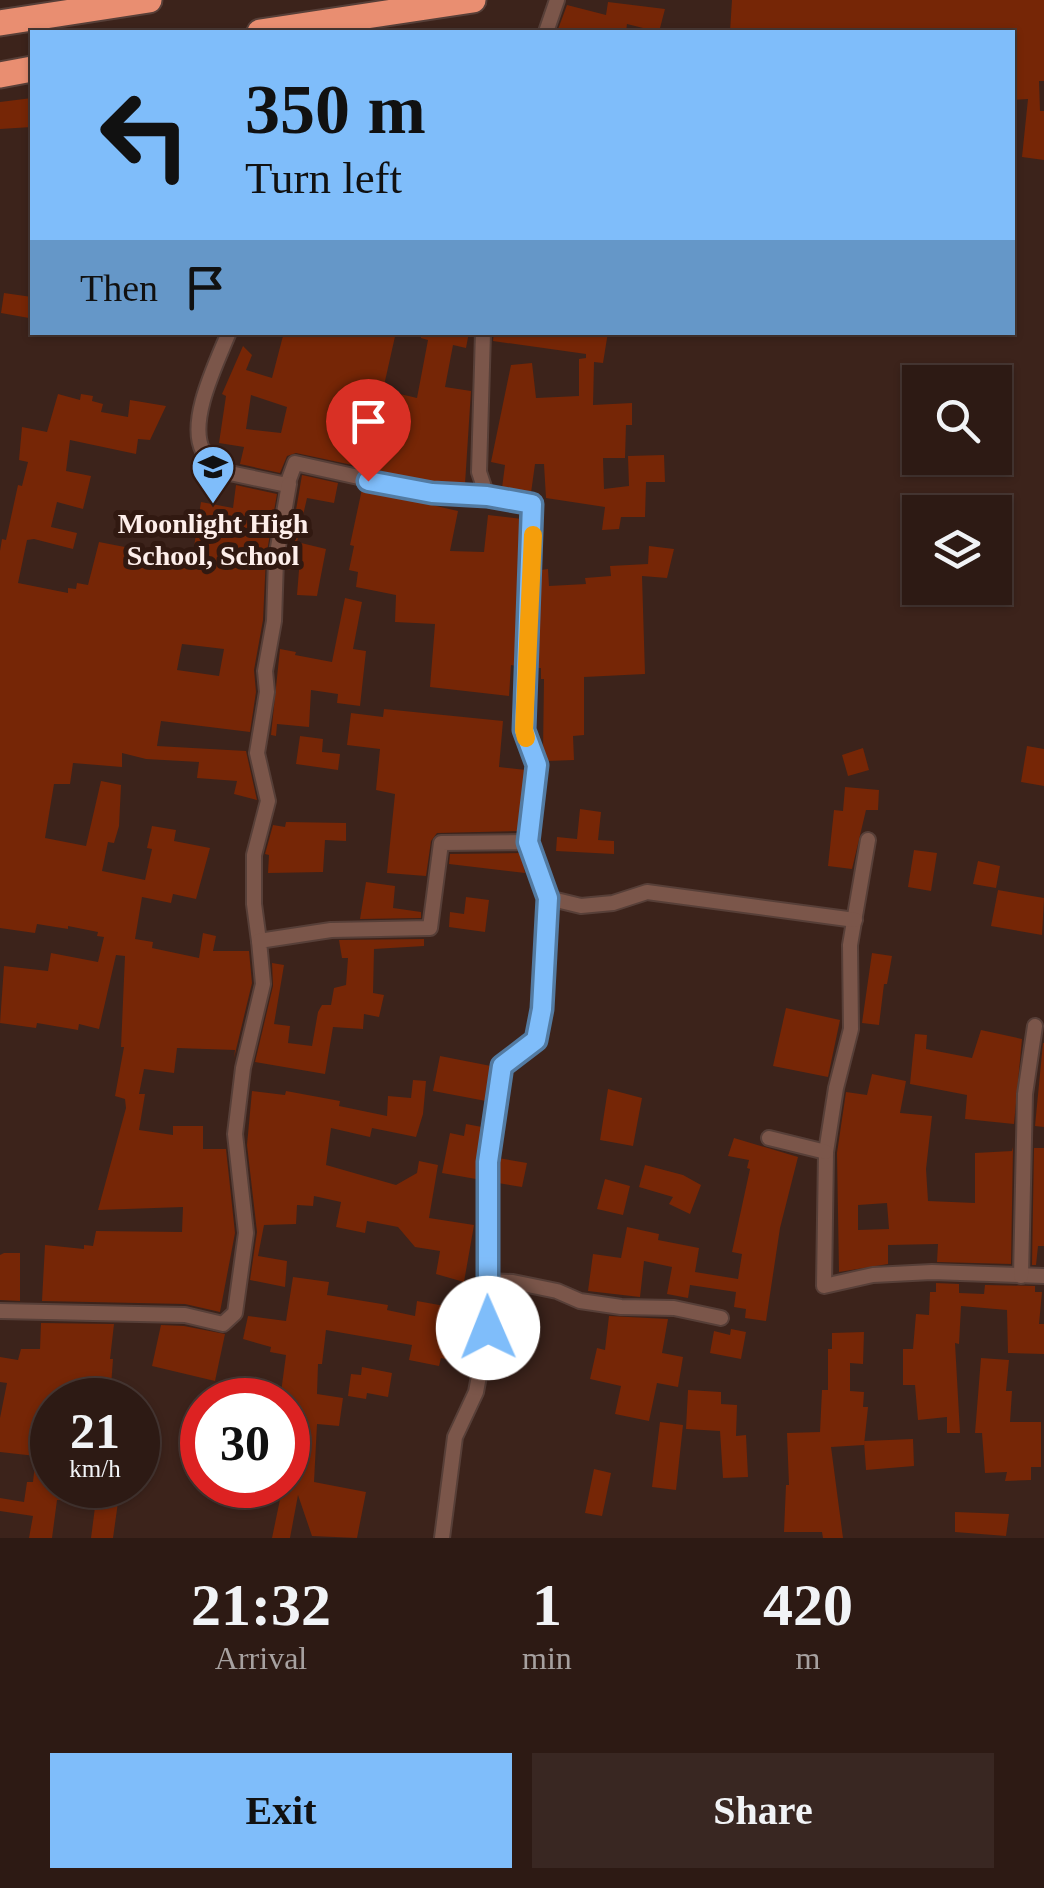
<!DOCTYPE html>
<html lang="en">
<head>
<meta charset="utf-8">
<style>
	:root { --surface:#2d1a14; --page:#392722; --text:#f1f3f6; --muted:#a7a1a0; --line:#483834; --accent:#7fbdfa }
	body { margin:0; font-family:"Times New Roman",serif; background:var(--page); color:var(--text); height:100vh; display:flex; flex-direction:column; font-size:38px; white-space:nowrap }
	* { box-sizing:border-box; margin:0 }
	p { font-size:32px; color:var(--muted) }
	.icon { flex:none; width:55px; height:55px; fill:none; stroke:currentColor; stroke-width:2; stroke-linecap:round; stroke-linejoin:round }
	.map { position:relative; height:1538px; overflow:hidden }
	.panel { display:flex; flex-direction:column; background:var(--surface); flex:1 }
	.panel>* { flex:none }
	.banner { position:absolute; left:30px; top:30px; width:985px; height:305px; border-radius:0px; box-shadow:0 2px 8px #0004,0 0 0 2px var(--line); background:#7fbdfa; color:#111; overflow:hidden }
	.buttons { position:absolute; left:902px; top:365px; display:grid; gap:20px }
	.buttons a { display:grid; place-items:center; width:110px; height:110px; border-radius:0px; background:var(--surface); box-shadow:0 2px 8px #0004,0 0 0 2px var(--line); font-size:50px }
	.speed { position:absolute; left:30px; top:1378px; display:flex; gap:20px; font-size:50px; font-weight:700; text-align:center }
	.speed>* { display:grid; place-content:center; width:130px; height:130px; border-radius:50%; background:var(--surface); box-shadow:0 2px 8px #0004,0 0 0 2px var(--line); line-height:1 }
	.speed small { font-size:25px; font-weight:400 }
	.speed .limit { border:15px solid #d22; background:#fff; color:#111 }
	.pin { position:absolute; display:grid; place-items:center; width:85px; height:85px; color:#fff; margin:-102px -42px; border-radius:50% 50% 50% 0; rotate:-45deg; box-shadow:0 0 10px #0007 }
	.pin .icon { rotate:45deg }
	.me { position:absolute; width:110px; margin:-55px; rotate:359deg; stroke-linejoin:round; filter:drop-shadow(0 0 8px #0008) }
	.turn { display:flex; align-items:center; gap:35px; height:210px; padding:0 50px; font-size:45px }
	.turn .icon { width:130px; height:130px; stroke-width:2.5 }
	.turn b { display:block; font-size:70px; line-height:85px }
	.then { display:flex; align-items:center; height:95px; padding:0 50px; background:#0003; gap:20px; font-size:38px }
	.eta { display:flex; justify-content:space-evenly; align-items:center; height:170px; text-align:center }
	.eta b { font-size:60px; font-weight:700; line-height:70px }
	.button { display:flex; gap:20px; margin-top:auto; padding:20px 50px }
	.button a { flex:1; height:115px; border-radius:0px; background:var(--accent); color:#111; font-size:40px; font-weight:700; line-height:115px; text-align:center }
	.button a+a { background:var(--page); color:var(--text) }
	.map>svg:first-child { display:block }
</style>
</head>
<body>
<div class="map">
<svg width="1044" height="1538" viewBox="0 0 1044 1538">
	<rect width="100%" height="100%" fill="#3c231b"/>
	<g fill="#762606" fill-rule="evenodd">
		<polygon points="732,0 1044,0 1044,81 1039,81 1040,111 1044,111 1044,160 1022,157 1028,99 1012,100 1012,32 730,32"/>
		<polygon points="608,2 665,9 659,32 627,24 626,32 557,32 567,5 606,15"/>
		<polygon points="32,98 32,127 0,129 0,102"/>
		<polygon points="4,293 32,297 29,318 1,313"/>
		<path d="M 284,332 L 396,332 L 383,390 L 417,398 L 428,340 L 421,338 L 421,332 L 469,332 L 466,348 L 453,345 L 445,387 L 471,391 L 465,484 L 432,482 L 296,453 L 287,456 L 280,473 L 240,464 L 244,447 L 219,443 L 226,396 L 222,394 L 243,346 L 252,355 L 246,370 L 272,378 ZM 251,395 L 287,407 L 281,433 L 246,429 Z"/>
		<polygon points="494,332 608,332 603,363 594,362 593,405 632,403 632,425 626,425 625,458 603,458 604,489 629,486 628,456 664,455 665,482 646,482 645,517 621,517 619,529 602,530 605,507 546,498 544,464 535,464 531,493 502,488 505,465 491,462 511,365 532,363 536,398 579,396 579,359 586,358 586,354 493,341"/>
		<path d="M 58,394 L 80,400 L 81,394 L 93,396 L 92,401 L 103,404 L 101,412 L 128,417 L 130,400 L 166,406 L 150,440 L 138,439 L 136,454 L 70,440 L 66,471 L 91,476 L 83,509 L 57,502 L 51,527 L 77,533 L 73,549 L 34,539 L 27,540 L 18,583 L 68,593 L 68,588 L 76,589 L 77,583 L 88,585 L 99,542 L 192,560 L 201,502 L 233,508 L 236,485 L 277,494 L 266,557 L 263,620 L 254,670 L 256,692 L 250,732 L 161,721 L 157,746 L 246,751 L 257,800 L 234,794 L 237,781 L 197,778 L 199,762 L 146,759 L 122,753 L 122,767 L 73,763 L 70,784 L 54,784 L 45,838 L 86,846 L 101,781 L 121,785 L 119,826 L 114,843 L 108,842 L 102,871 L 145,880 L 152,849 L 147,848 L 152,826 L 176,830 L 174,841 L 210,848 L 196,899 L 173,894 L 171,903 L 142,897 L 135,939 L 153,942 L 152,948 L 199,958 L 203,933 L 216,936 L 213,951 L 249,951 L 252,983 L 234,1058 L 235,1050 L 177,1048 L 174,1073 L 144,1069 L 139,1094 L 145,1094 L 139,1130 L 173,1135 L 173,1126 L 203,1126 L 203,1149 L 226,1149 L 235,1233 L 220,1312 L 185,1304 L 42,1301 L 45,1245 L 84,1249 L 84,1245 L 93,1246 L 96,1231 L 182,1232 L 183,1207 L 98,1210 L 126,1108 L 125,1099 L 115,1096 L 124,1047 L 121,1047 L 125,956 L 116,955 L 99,1029 L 79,1024 L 78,1030 L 37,1023 L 36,1028 L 0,1023 L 4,966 L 48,971 L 51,953 L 98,962 L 104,937 L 97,936 L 98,932 L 68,926 L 68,929 L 37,924 L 35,933 L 0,928 L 0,551 L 2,539 L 6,540 L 18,485 L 22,486 L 28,462 L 19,460 L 22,427 L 47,432 ZM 182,644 L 224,649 L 219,676 L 177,670 Z"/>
		<polygon points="302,475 338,483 334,503 307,498 297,542 326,549 317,596 297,595 299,570 286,569"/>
		<polygon points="362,489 458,511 450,551 484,552 488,515 522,519 516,666 511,665 509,696 430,687 435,624 395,622 396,595 356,587 358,572 349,570 354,546 350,545"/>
		<polygon points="649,546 674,549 667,578 642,576 645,674 584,677 584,735 573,736 574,760 547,761 543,751 544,679 541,679 541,668 537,668 541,570 548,569 549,586 586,584 585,578 611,576 610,566 648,564"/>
		<polygon points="345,598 362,602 353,649 366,651 360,706 337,703 338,694 311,690 309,727 277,724 276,736 271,735 280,649 296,652 295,655 332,662"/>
		<polygon points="384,709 503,721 499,767 526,770 519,831 437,833 431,841 426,876 387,873 395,794 376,790 380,749 347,745 351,713 383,717"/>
		<polygon points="300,736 323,739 322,752 340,754 338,770 296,764"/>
		<polygon points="1027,746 1044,749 1044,786 1021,782"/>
		<polygon points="863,748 869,770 848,776 842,755"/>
		<polygon points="845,787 879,790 878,810 866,810 852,869 828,866 834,810 843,811"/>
		<polygon points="580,809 601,812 598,840 614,841 614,854 556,851 557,837 577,839"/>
		<polygon points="286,822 346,823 346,841 325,840 323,872 268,873 269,855 265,854 273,825 285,827"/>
		<polygon points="914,850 937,853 931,891 908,887"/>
		<polygon points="521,853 525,873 449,864 450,854"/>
		<polygon points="978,861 1000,866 996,888 973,884"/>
		<polygon points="366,882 395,886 393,908 421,912 421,918 360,919"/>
		<polygon points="998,890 1044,898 1042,935 991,926"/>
		<polygon points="466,897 489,900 485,932 449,927 450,912 464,914"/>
		<polygon points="424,939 424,946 374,949 373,993 384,995 379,1017 364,1014 363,1029 333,1027 325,1074 255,1062 273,986 272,963 284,965 274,1024 290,1026 288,1043 312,1046 318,1012 322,1005 331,1005 334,988 346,985 348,958 342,958 339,940"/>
		<polygon points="872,953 892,956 887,984 884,984 879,1025 862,1023"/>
		<polygon points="786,1008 840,1020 828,1077 773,1066"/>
		<polygon points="981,1030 1022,1039 1014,1124 965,1119 967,1095 910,1084 915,1034 927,1035 926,1049 972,1058"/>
		<polygon points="1043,1043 1044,1043 1044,1127 1035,1126"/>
		<polygon points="440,1056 491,1066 486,1101 433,1091"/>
		<path d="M 872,1074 L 906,1081 L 900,1113 L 932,1116 L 926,1169 L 928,1201 L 975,1203 L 975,1153 L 1012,1151 L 1013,1147 L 1011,1264 L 937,1262 L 938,1244 L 888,1245 L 888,1264 L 839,1272 L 837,1153 L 846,1092 L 867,1095 ZM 887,1203 L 889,1229 L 858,1230 L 858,1205 Z"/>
		<polygon points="413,1080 426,1081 423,1114 416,1137 372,1128 370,1137 331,1128 326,1165 396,1185 417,1173 419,1161 438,1165 429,1218 474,1225 464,1282 436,1274 440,1251 415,1247 398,1227 367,1221 365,1233 336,1227 341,1202 314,1196 313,1206 297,1205 296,1224 264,1225 258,1256 287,1261 285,1287 250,1280 257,1232 247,1145 252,1091 285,1095 286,1091 340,1101 339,1106 387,1116 388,1096 411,1098"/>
		<polygon points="608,1089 642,1098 633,1146 600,1140"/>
		<polygon points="466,1124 482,1127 476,1179 442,1173 450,1133 464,1136"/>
		<polygon points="734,1138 798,1157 780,1228 766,1321 745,1318 746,1309 734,1307 736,1292 690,1285 688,1298 667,1294 672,1267 644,1261 640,1297 588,1291 593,1254 621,1258 627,1227 659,1234 658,1240 699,1248 695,1272 738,1279 742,1254 732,1252 750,1169 747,1168 749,1160 728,1156"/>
		<polygon points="1034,1148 1044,1148 1044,1246 1038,1246 1036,1265 1032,1265"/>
		<polygon points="498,1158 527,1163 522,1187 498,1183"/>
		<polygon points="645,1165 683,1175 701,1185 690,1214 669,1204 673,1197 639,1187"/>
		<polygon points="605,1179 630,1186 623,1215 597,1209"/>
		<polygon points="4,1253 20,1253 20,1301 0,1300 0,1255"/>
		<polygon points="293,1277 329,1282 327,1295 388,1305 387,1310 415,1316 417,1301 456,1308 451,1336 475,1340 471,1364 441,1358 439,1366 409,1360 412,1345 326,1330 322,1364 318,1364 317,1394 343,1398 339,1426 317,1424 314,1482 366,1492 357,1538 312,1536 298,1495 290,1538 272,1538 283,1485 288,1485 288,1400 280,1400 286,1355 270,1352 271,1347 243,1339 248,1316 286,1321"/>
		<polygon points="936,1283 959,1284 959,1293 984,1294 985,1285 1035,1286 1035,1292 1042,1292 1039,1324 1044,1324 1044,1354 1008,1353 1007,1310 961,1306 959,1344 955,1343 960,1433 947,1433 947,1417 918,1420 915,1385 903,1385 903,1349 913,1349 916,1314 929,1315 930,1292 936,1292"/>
		<polygon points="609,1316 668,1319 662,1353 683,1357 678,1387 657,1383 649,1421 615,1414 621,1386 590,1379 597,1348 605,1350"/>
		<polygon points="41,1323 114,1324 110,1359 113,1359 110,1400 52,1400 52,1485 93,1485 92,1502 57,1500 52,1538 29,1538 33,1516 0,1511 0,1498 24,1502 27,1482 33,1482 36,1456 0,1452 0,1418 7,1383 0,1382 0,1357 18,1360 21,1349 40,1349"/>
		<polygon points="161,1325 184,1326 225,1334 215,1381 152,1366"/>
		<polygon points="731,1329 746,1332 741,1359 710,1353 714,1331 730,1335"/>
		<polygon points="864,1332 863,1364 850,1363 850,1391 864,1392 863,1407 868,1407 864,1445 831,1447 843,1538 823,1538 822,1532 784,1532 786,1485 789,1485 787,1433 820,1432 822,1390 828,1390 828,1349 832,1349 832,1333"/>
		<polygon points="981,1358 1009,1360 1006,1391 1012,1391 1010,1422 1041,1422 1041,1467 1031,1467 1031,1480 1005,1481 1007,1472 985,1473 982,1433 975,1433"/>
		<polygon points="362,1367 392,1373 388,1397 367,1393 366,1399 348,1396 351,1374 361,1375"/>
		<polygon points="688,1390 721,1392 721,1404 737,1405 736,1436 746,1435 748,1477 723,1478 720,1431 686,1429"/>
		<polygon points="660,1422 683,1425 676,1490 652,1487"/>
		<polygon points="913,1439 914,1466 866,1470 864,1441"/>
		<polygon points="594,1469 611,1473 602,1516 585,1513"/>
		<polygon points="97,1492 119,1495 113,1538 91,1538"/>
		<polygon points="955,1512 1009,1514 1006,1536 955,1532"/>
	</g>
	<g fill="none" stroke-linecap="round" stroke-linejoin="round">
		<defs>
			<g id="street">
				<polyline points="546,32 557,0"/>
				<path d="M 229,332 C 217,362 187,421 203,451 L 215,457 L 225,472 L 287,485 L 295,463 L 431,493 L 487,496"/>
				<polyline points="483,332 479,472 487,496 533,504 524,730 537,765 528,842"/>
				<polyline points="868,840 850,945 851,1029 836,1088 826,1152 824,1286 873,1275 932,1272 1044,1276"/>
				<polyline points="259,941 254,904 254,855 268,801 257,753 267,692 265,671 274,621 276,559 289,484"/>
				<polyline points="769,1138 826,1152"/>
				<polyline points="1021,1276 1025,1094 1035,1026"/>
				<polyline points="487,1281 513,1282 557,1291 580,1301 621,1307 674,1308 721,1318"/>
				<polyline points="0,1311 185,1315 223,1324 235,1313 246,1233 235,1134 243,1068 263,984 259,941 331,930 430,928 441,843 528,842 548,898 581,906 613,903 647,892 855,920"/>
				<path d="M 442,1538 L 455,1437 L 476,1392 L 488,1328 L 487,1162 L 502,1066 C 513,1059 527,1053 534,1042 C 548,1022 547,927 548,898"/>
			</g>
			<g id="highway">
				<polyline points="0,23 149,0"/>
				<polyline points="260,32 473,0"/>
				<polyline points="0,75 32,69"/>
			</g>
		</defs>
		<use href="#street" stroke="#573f38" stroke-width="18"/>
		<use href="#highway" stroke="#573f38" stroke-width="29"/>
		<use href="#street" stroke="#7b564a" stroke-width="14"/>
		<use href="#highway" stroke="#e98e71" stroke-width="25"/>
	</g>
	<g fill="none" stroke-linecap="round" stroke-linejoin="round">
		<defs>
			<polyline id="route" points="368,481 432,493 487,496 532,504 524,730 537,765 528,842 548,898 542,1009 536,1040 502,1066 488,1162 488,1328"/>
		</defs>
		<use href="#route" stroke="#537ba2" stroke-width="25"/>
		<use href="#route" stroke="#7fbdfa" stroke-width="18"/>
		<polyline stroke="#f59e0b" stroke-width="18" points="526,738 524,730 533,535"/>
	</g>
	<defs>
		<symbol id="school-pin" viewBox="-11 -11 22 30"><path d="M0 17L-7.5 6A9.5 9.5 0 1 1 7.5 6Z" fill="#7fbdfa" stroke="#311911"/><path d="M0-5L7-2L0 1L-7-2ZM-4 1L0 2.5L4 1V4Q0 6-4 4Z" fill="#111"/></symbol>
	</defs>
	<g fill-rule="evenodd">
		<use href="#school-pin" x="188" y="442" width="50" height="68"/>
	</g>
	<g text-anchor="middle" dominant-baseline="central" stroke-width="10" stroke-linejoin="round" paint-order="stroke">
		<g font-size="28" font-weight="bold" fill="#fdeeea" stroke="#311911">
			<text x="213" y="523">Moonlight High<tspan x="213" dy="32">School, School</tspan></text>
		</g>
	</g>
</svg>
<div class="buttons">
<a><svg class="icon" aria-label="search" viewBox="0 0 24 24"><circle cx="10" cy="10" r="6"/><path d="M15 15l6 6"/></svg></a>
<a><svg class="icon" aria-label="layers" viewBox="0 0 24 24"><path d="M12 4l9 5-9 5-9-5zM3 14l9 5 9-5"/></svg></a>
</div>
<div class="speed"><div>21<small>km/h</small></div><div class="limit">30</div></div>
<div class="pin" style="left:368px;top:481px;background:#d93025"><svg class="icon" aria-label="arrive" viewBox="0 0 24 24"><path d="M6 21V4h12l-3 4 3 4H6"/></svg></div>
<svg class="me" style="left:488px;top:1328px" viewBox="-20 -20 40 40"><circle r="19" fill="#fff"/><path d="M0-13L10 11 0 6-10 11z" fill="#7fbdfa"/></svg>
<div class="banner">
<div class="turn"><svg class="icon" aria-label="left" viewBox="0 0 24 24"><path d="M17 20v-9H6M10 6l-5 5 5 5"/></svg><div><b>350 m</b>Turn left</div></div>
<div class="then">Then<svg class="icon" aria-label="arrive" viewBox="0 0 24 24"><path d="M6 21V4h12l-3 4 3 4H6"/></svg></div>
</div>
</div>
<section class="panel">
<div class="eta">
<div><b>21:32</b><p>Arrival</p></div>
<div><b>1</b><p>min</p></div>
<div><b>420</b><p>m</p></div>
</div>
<div class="button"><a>Exit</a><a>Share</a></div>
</section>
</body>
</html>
